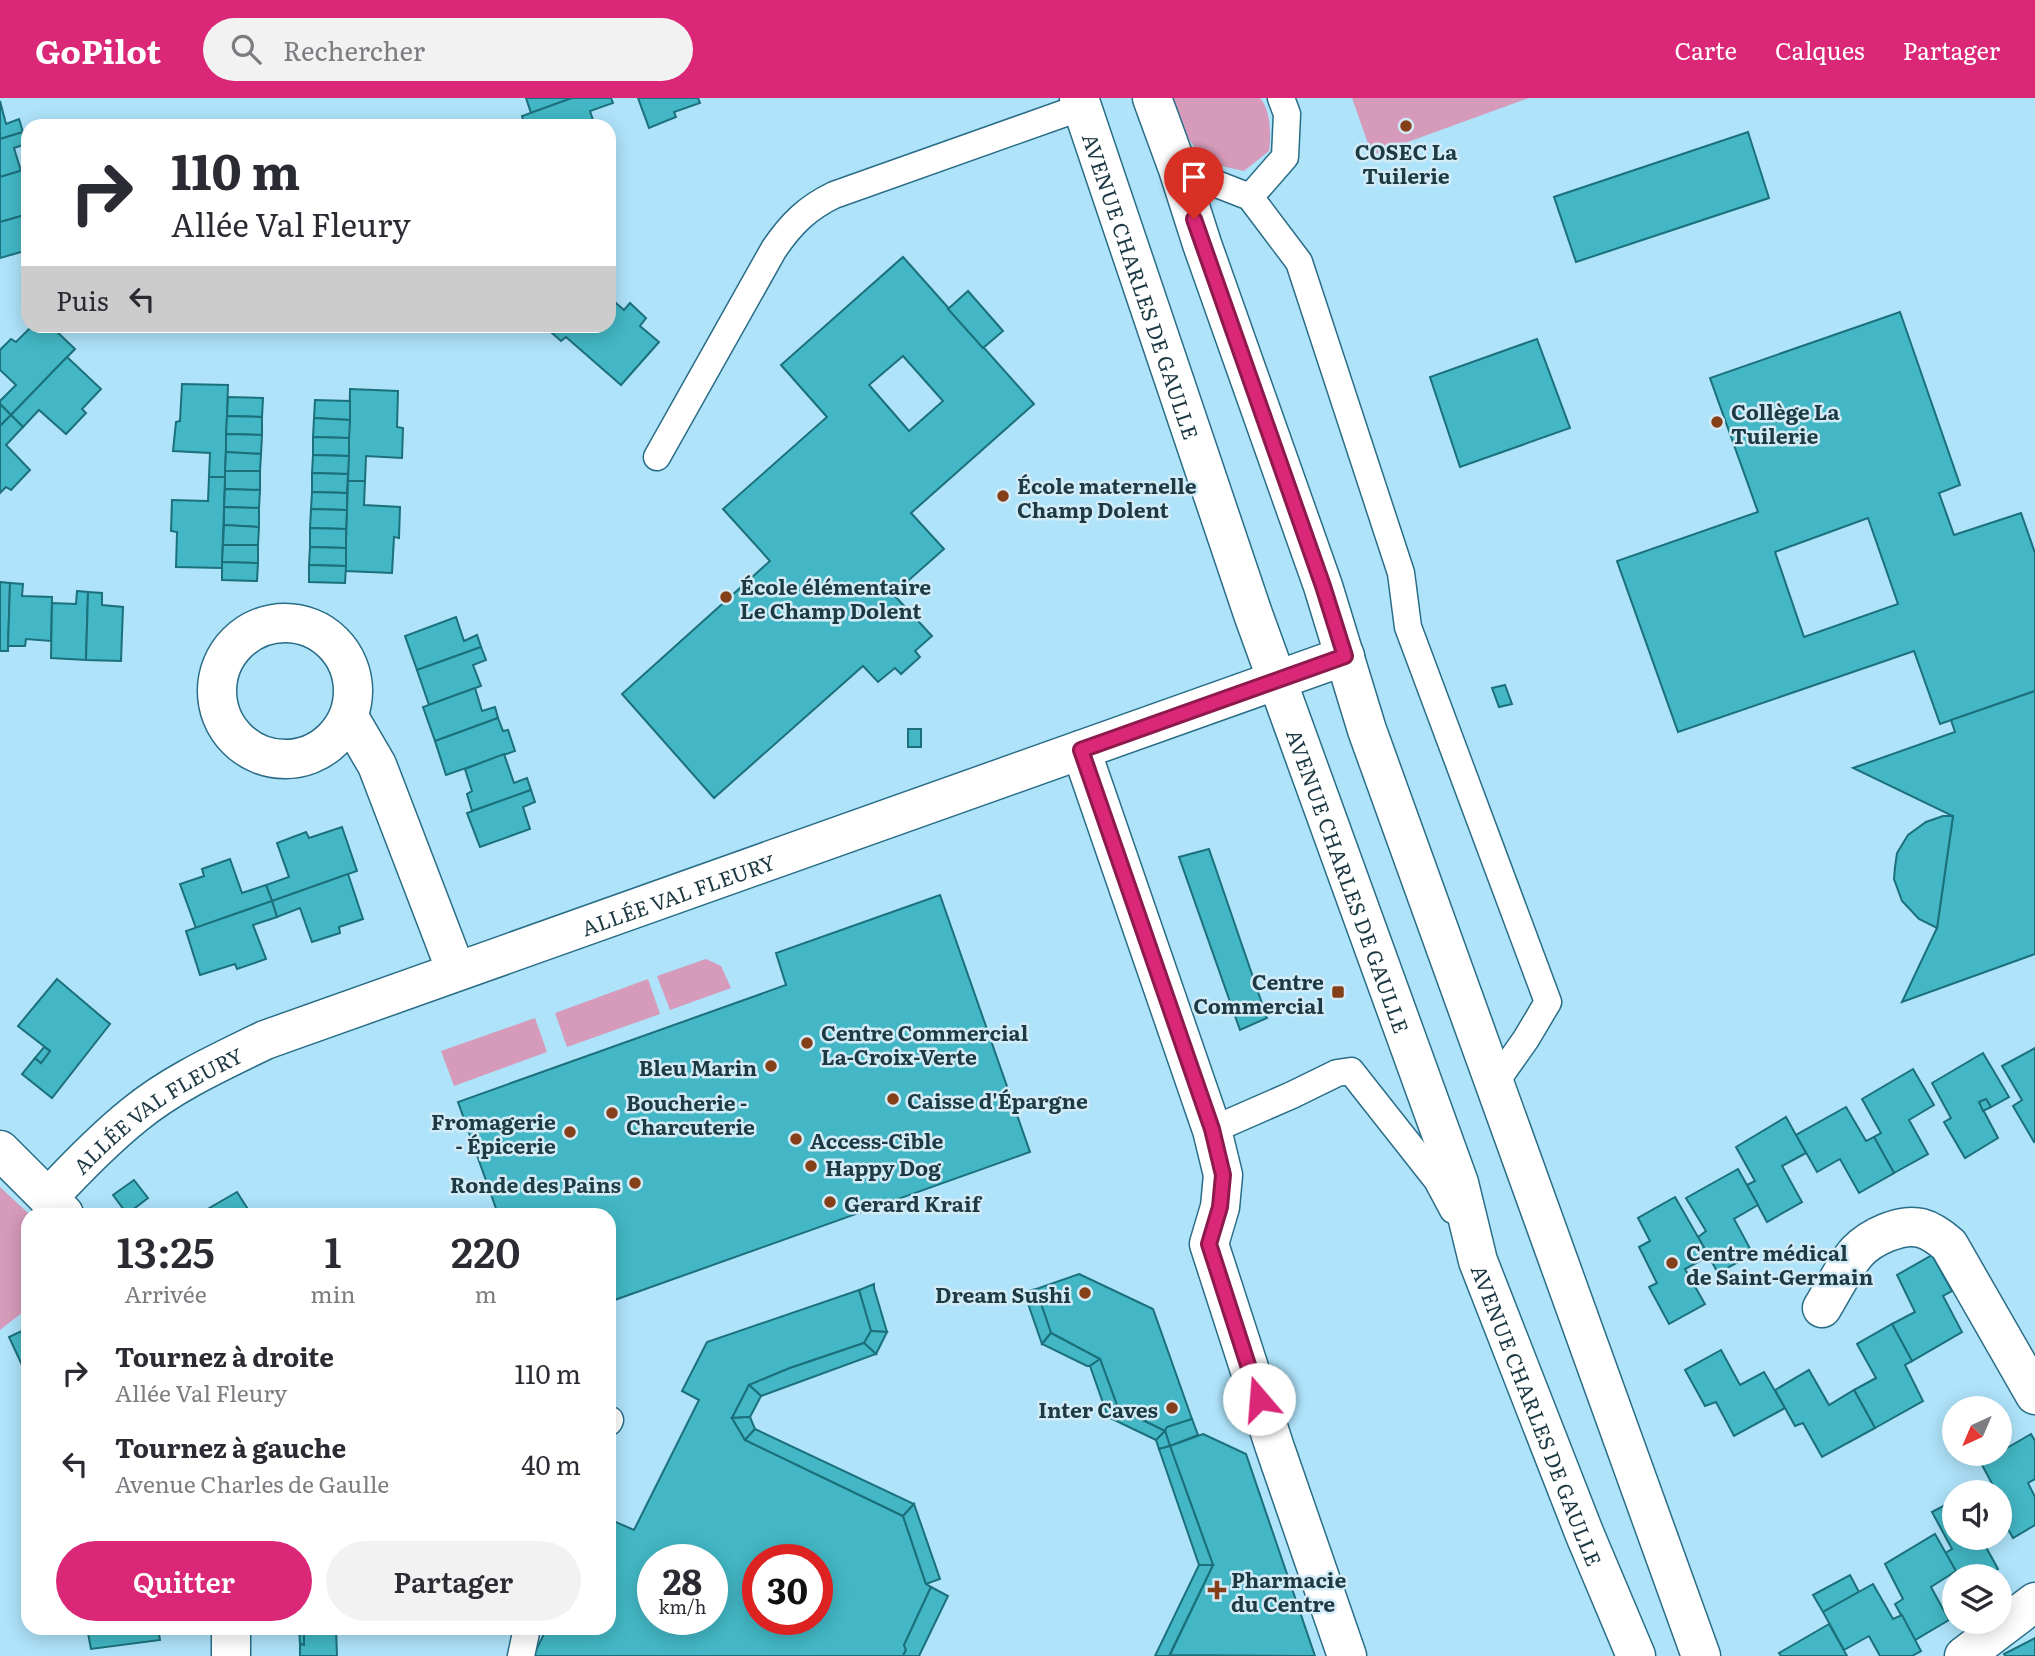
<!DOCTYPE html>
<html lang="fr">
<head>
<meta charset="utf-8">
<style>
	:root { --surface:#fff; --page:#f2f2f3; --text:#2b2b33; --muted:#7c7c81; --accent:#db2777 }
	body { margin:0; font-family:Literata,serif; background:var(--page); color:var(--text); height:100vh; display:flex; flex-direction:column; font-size:26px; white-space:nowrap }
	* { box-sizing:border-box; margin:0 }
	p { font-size:23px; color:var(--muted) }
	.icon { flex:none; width:38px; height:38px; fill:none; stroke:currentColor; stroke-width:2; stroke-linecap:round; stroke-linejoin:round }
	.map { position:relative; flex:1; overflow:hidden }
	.details { position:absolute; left:21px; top:1110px; width:595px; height:427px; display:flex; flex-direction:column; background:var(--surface); border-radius:21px; box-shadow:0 4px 18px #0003 }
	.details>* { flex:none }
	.hud { position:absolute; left:21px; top:21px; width:595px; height:214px; border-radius:21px; box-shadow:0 4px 18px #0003; background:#fff; color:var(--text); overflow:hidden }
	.needle { width:46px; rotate:224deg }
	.fabs { position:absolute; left:1942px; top:1298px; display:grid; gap:14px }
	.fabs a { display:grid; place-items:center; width:70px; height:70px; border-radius:50%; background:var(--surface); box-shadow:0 4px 18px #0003; font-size:35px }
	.speed { position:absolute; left:637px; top:1446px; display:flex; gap:14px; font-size:35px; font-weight:700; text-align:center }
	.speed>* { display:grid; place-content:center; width:91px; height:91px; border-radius:50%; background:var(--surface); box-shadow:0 4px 18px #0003; line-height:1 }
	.speed small { font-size:18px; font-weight:400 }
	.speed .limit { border:10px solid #d22; background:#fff; color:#111 }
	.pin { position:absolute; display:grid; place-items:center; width:60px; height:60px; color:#fff; margin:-72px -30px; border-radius:50% 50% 50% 0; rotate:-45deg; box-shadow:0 0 7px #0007 }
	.pin .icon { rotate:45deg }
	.me { position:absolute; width:77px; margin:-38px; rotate:342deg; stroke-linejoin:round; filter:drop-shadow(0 0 5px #0008) }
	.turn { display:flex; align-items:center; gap:24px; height:147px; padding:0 35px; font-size:32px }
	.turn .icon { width:91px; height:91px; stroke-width:2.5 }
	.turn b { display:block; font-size:49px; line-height:60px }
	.then { display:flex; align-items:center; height:66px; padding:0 35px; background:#0003; gap:14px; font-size:26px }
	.eta { display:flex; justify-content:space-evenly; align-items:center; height:119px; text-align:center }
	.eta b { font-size:42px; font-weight:600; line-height:49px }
	.button { display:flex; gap:14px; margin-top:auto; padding:14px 35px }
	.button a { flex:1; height:80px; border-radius:42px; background:var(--accent); color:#fff; font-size:28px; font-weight:600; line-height:80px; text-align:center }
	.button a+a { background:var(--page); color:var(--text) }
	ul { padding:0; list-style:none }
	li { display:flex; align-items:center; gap:21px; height:91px; padding:0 35px }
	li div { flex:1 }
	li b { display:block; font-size:26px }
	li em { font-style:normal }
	header { display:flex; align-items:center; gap:42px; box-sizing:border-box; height:98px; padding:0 35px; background:var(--accent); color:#fff }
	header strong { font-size:33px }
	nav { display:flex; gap:38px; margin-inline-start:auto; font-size:24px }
	.search { width:490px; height:63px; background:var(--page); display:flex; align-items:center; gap:18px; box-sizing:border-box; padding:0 24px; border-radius:38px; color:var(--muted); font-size:26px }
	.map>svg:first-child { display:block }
</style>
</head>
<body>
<header>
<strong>GoPilot</strong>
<div class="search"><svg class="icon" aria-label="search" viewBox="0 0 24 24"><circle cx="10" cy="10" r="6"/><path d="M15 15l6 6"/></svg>Rechercher</div>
<nav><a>Carte</a><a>Calques</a><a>Partager</a></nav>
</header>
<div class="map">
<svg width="2035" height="1558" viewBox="0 0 2035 1558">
	<rect width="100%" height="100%" fill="#aee3fa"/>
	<g fill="#d69bba">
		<path d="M 1172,0 L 1260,0 C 1271,13 1271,37 1269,53 L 1244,73 L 1221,68 L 1197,52 L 1180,30 Z"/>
		<polygon points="1352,0 1529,0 1372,57"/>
		<polygon points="706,861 721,868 731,890 670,912 657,878"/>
		<polygon points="648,881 660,916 567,949 555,915"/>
		<polygon points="535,920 547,954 454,988 441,953"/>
		<polygon points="0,1089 29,1116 28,1210 0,1232"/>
	</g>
	<g fill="#43b7c5" stroke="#1b707b" stroke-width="2" fill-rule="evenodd">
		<polygon points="526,0 572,0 531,15"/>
		<polygon points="572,0 611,0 613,5 590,13 595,28 525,28 522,18"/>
		<polygon points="638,0 698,0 700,5 674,14 676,19 649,30"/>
		<polygon points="0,3 6,26 19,21 23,34 0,41"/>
		<polygon points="23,34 26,46 14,50 21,73 0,79 0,41"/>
		<polygon points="1748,34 1769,100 1576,164 1554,99"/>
		<polygon points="26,71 28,79 28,116 0,124 0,79"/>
		<polygon points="28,116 28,152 0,160 0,124"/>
		<path d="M 903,159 L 1034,306 L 911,415 L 944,451 L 893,496 L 932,538 L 915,553 L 920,559 L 901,576 L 895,570 L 878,584 L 863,568 L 714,700 L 622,596 L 770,463 L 723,411 L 827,319 L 781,267 ZM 903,258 L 943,303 L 909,333 L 869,287 Z"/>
		<polygon points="968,193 1003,233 983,250 948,211"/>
		<polygon points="609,199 624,212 630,205 646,220 640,228 659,244 621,287 566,239 561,243 544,228 609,228"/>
		<path d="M 1900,214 L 1960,387 L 1939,395 L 1954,437 L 2021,415 L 2035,455 L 2035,593 L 1940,626 L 1914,553 L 1678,634 L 1617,463 L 1758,414 L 1710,280 ZM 1868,420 L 1898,506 L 1804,539 L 1775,454 Z"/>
		<polygon points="32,228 51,228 75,251 11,317 0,306 0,303 16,287 0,272 0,252 11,241 16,244"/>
		<polygon points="206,228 242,228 241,231 206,229"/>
		<polygon points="242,228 277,228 277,231 241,231"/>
		<polygon points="1537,241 1570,330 1460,369 1430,279"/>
		<polygon points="67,259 101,291 82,311 86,315 66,336 39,312 23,329 11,317"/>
		<polygon points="182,286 228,287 225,379 209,379 210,355 173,353 176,324 180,323"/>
		<polygon points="350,291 398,293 397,329 403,330 402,360 366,358 365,383 348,383"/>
		<polygon points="228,299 263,300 262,319 227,318"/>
		<polygon points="315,302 350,303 350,322 314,320"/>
		<polygon points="0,306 11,317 0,328"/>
		<polygon points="11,317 23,329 6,347 30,372 11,392 6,389 0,395 0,328"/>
		<polygon points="227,318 262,319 262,337 226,336"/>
		<polygon points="314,320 350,322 349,340 313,339"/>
		<polygon points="226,336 262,337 261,356 226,354"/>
		<polygon points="313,339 349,340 349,358 313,357"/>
		<polygon points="226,354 261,356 260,373 225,373"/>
		<polygon points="313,357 349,358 348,376 312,375"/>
		<polygon points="225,373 260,373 260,392 225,391"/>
		<polygon points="312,375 348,376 347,395 312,394"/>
		<polygon points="209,379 225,379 222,470 176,469 177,434 171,433 172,402 208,403"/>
		<polygon points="348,383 365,383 364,407 400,409 399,440 394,439 392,475 345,473"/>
		<polygon points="225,391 260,392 259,410 224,409"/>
		<polygon points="312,394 347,395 347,412 311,411"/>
		<polygon points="224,409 259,410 259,429 224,427"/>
		<polygon points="311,411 347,412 346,431 310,430"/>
		<polygon points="224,427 259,429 258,447 223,447"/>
		<polygon points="310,430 346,431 346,450 310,449"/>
		<polygon points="223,447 258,447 258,465 222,464"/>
		<polygon points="310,449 346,450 346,468 309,467"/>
		<polygon points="222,464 258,465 257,483 222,482"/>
		<polygon points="309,467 346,468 345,485 309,484"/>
		<polygon points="0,484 10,485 8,553 0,553"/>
		<polygon points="10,485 23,486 22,498 52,499 51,543 26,541 25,548 8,548"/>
		<polygon points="77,493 88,494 86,562 51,560 52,505 76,506"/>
		<polygon points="88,494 102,495 102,507 123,509 121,563 86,562"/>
		<polygon points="456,519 464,543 477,537 481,549 417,572 405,538"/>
		<polygon points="481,549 486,562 473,567 481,588 429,607 417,572"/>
		<polygon points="1505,587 1512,606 1499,609 1492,590"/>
		<polygon points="475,590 482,613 495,609 498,620 435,643 423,609"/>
		<polygon points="2035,593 2035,856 1902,904 1937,830 1953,718 1853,670 1955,634 1951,622"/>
		<polygon points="498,620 503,633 508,632 515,653 446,677 435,643"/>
		<rect x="908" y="631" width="13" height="18"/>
		<polygon points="504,656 514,685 527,680 531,692 472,713 467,696 472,693 465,671"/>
		<polygon points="531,692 535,704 523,709 530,731 480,749 467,715"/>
		<polygon points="1943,718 1953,718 1937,830 1919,821 1902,803 1894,781 1895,769 1897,755 1908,737 1926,724"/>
		<polygon points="342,729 357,773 272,803 266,787 289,779 277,745 306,734 309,740"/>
		<polygon points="1209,751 1267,920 1240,932 1179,759"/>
		<polygon points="230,761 242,795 266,787 272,803 196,830 180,786 204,778 202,771"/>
		<polygon points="348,776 363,821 339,829 340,835 312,844 300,810 277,819 272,803"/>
		<polygon points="940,797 1030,1054 609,1204 609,1116 498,1116 458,1004 786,887 776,855"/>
		<polygon points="272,803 277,819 253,827 266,861 237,871 235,866 200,877 186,833"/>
		<polygon points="57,881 110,926 52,1000 22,976 35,960 41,965 50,953 18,928"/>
		<polygon points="44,949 50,953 41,965 35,960"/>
		<polygon points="2035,950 2035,1043 2034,1044 2013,1008 2022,1002 2002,968"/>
		<polygon points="1983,955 2009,999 1991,1009 1986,1001 1979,1004 1998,1040 1965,1060 1944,1024 1951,1020 1932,985"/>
		<polygon points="1913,971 1934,1007 1909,1022 1928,1056 1894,1075 1874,1039 1881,1035 1862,1001"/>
		<polygon points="1986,1001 1991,1009 1983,1013 1979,1004"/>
		<polygon points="1846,1009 1866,1043 1874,1039 1894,1075 1859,1095 1840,1061 1817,1074 1796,1037"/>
		<polygon points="1786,1019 1806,1055 1782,1068 1802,1104 1767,1124 1747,1087 1755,1083 1736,1049"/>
		<polygon points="1738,1071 1758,1107 1734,1121 1753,1156 1718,1175 1698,1139 1706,1133 1686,1100"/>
		<polygon points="134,1082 148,1100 127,1116 113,1097"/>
		<polygon points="237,1094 251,1116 199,1116"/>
		<polygon points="1675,1099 1709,1158 1685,1171 1705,1206 1669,1226 1649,1189 1657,1185 1639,1149 1650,1143 1638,1120"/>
		<polygon points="1932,1157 1952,1193 1943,1198 1962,1234 1912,1263 1892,1226 1915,1214 1897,1177"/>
		<polygon points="1079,1176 1153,1211 1192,1321 1167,1329 1165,1333 1118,1310 1100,1261 1051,1235 1036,1191"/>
		<polygon points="874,1186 874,1190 887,1234 871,1233 859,1192"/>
		<polygon points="1036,1191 1051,1235 1042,1246 1024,1194"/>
		<path d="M 859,1192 L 871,1233 L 864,1245 L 790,1270 L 749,1287 L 732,1320 L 745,1342 L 903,1418 L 926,1486 L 931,1489 L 904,1547 L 906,1552 L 903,1558 L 533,1558 L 547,1530 L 609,1530 L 609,1421 L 634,1432 L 699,1302 L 682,1293 L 707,1244 ZM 653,1461 L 712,1461 L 712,1521 L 653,1521 ZM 758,1461 L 817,1461 L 817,1521 L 758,1521 Z"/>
		<polygon points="1892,1226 1912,1263 1905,1267 1923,1303 1875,1330 1854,1292 1876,1280 1857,1246"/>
		<polygon points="28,1230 28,1280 9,1239"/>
		<polygon points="871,1233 887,1234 876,1256 864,1245"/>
		<polygon points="1051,1235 1100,1261 1090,1268 1087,1268 1042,1246"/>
		<polygon points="864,1245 876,1256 761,1298 749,1287 790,1270"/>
		<polygon points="1721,1252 1740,1287 1764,1274 1785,1310 1734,1338 1716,1304 1705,1308 1685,1272"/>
		<polygon points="1100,1261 1118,1310 1108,1319 1090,1268"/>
		<polygon points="1809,1272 1829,1307 1854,1292 1875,1330 1822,1359 1803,1325 1795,1328 1775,1292"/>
		<polygon points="749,1287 761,1298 750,1319 732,1320"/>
		<polygon points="1118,1310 1165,1333 1156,1342 1108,1319"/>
		<polygon points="750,1319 755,1331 745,1342 732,1320"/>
		<polygon points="1192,1321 1198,1337 1170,1348 1165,1333 1167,1329"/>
		<polygon points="755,1331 914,1406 903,1418 745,1342"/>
		<polygon points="1165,1333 1170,1348 1159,1351 1156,1342"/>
		<polygon points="1203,1336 1246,1356 1315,1558 1170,1557 1213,1467 1170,1348"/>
		<polygon points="2031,1336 2035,1343 2035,1381 2028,1385 2035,1399 2035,1427 2013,1440 2000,1417 2000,1395 1997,1395 1981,1365 1996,1356 2000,1356 2000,1354"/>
		<polygon points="1170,1348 1213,1467 1199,1467 1159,1351"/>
		<polygon points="1983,1386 1988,1395 1967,1395"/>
		<polygon points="1955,1402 1955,1440 1981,1440 1998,1471 1985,1479 1959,1479 1945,1455 1952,1451 1932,1414"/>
		<polygon points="914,1406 940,1481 926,1486 903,1418"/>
		<polygon points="1935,1436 1956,1473 1931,1489 1949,1522 1915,1542 1895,1506 1903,1501 1885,1466"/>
		<polygon points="1199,1467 1213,1467 1169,1558 1155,1558"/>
		<polygon points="1850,1477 1859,1494 1823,1514 1813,1497"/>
		<polygon points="1873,1486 1893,1521 1902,1517 1921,1553 1912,1558 1880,1558 1869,1538 1844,1552 1823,1514"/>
		<polygon points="931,1489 948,1498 919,1558 903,1558 906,1552 904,1547"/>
		<polygon points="1829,1526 1847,1558 1781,1558 1779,1555"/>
		<polygon points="87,1530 158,1530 160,1542 91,1551"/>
		<polygon points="299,1530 304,1530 304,1547 300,1546"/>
		<polygon points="304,1530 372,1530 336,1530 337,1558 300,1558 300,1546 304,1547"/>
		<polygon points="2035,1540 2035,1558 2005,1558 2004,1556"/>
	</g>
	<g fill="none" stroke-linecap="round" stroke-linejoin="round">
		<defs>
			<g id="lane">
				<polyline points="1178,71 1250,99 1299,164 1401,475 1408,529 1548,904 1526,941 1495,985"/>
				<polyline points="1250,99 1285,59 1287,16 1281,0"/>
				<path d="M 657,359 L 774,151 C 791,126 807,110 834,97 L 1082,9"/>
				<polyline points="1212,1032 1292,997 1337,975 1351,973 1437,1082 1453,1112"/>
				<polyline points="609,1324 610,1322"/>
				<polyline points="521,1558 527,1530"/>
			</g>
			<g id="street">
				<circle cx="285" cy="593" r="68"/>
				<polyline points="349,619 377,667 456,873"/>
				<polyline points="1081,652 1212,1032 1223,1077 1220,1109 1209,1146 1274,1347 1347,1558"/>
				<polyline points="0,1052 64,1116"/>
				<path id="s1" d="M 48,1100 C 75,1071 103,1042 134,1017 C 173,985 220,964 265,942 L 1345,558"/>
				<path d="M 1822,1210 C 1832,1194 1845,1167 1857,1154 C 1871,1139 1901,1125 1921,1130 C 1932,1133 1941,1140 1949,1147 L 2035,1297"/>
				<polyline points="231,1530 231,1558"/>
				<polyline points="1964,1558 2035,1504"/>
			</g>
			<g id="secondary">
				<path id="s2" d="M 1079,0 L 1253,516 L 1459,1085 L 1478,1163 L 1585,1437 L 1636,1558"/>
				<polyline points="1152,0 1178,71 1202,146 1323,488 1367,632 1701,1558"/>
			</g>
		</defs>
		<use href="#lane" stroke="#2a6d87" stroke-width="29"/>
		<use href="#street" stroke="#2a6d87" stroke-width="41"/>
		<use href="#secondary" stroke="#2a6d87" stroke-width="41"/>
		<use href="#lane" stroke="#fff" stroke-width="26"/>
		<use href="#street" stroke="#fff" stroke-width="38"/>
		<use href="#secondary" stroke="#fff" stroke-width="38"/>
	</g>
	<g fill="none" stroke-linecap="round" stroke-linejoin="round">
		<defs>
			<polyline id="route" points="1194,121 1323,488 1345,558 1081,652 1212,1031 1223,1077 1220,1109 1209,1146 1259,1301"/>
		</defs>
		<use href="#route" stroke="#8e194d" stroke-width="18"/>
		<use href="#route" stroke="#db2777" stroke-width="12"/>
	</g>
	<g fill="#864019" stroke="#d2ebf7" stroke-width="2.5">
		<circle cx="1406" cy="28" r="7"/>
		<circle cx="1717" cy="324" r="7"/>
		<circle cx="1003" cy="398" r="7"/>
		<circle cx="726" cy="499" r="7"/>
		<rect x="1331" y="887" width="14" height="14" rx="3.5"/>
		<circle cx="807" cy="945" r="7"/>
		<circle cx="771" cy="968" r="7"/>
		<circle cx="893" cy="1001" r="7"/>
		<circle cx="612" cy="1015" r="7"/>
		<circle cx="570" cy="1034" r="7"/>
		<circle cx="796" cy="1041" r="7"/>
		<circle cx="811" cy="1068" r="7"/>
		<circle cx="635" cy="1085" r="7"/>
		<circle cx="830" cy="1104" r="7"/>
		<circle cx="1672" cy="1165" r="7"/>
		<circle cx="1085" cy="1195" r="7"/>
		<circle cx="1172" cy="1310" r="7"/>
		<path d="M1213.5 1481.5h7v7h7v7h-7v7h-7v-7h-7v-7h7z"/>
	</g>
	<g text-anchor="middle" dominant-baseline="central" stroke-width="5" stroke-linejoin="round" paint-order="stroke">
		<g font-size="21" font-weight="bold" fill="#1d3944" stroke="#d2ebf7" text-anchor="start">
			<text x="1406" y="52" text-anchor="middle">COSEC La<tspan x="1406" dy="24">Tuilerie</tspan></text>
			<text x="1731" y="312">Collège La<tspan x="1731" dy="24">Tuilerie</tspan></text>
			<text x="1017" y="386">École maternelle<tspan x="1017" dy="24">Champ Dolent</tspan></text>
			<text x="740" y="487">École élémentaire<tspan x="740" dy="24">Le Champ Dolent</tspan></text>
			<text x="1324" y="882" text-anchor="end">Centre<tspan x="1324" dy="24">Commercial</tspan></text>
			<text x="821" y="933">Centre Commercial<tspan x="821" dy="24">La-Croix-Verte</tspan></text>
			<text x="757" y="968" text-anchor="end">Bleu Marin</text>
			<text x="907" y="1001">Caisse d'Épargne</text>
			<text x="626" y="1003">Boucherie -<tspan x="626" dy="24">Charcuterie</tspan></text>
			<text x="556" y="1022" text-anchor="end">Fromagerie<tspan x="556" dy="24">- Épicerie</tspan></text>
			<text x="810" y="1041">Access-Cible</text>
			<text x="825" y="1068">Happy Dog</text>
			<text x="621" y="1085" text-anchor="end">Ronde des Pains</text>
			<text x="844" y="1104">Gerard Kraif</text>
			<text x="1686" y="1153">Centre médical<tspan x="1686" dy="24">de Saint-Germain</tspan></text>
			<text x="1071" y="1195" text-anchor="end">Dream Sushi</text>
			<text x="1158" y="1310" text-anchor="end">Inter Caves</text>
			<text x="1231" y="1480">Pharmacie<tspan x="1231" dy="24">du Centre</tspan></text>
		</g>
		<g font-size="21" fill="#1d3944" stroke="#d2ebf7">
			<text stroke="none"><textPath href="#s2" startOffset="198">AVENUE CHARLES DE GAULLE</textPath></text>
			<text stroke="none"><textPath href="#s2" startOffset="828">AVENUE CHARLES DE GAULLE</textPath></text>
			<text stroke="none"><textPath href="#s1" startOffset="709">ALLÉE VAL FLEURY</textPath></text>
			<text stroke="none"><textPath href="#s1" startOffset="142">ALLÉE VAL FLEURY</textPath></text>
			<text stroke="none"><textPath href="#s2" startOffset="1395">AVENUE CHARLES DE GAULLE</textPath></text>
		</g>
	</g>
</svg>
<div class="fabs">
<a><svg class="needle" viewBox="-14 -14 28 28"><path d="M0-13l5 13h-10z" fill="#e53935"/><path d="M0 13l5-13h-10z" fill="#7c7c81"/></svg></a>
<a><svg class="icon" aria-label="sound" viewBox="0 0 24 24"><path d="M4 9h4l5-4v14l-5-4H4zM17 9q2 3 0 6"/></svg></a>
<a><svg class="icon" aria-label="layers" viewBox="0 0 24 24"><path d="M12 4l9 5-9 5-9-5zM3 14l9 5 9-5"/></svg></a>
</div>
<div class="speed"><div>28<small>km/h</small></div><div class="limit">30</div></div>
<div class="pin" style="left:1194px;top:121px;background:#d93025"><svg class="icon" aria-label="arrive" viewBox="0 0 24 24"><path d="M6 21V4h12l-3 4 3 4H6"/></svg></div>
<svg class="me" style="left:1259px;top:1301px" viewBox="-20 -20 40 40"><circle r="19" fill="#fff"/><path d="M0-13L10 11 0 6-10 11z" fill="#db2777"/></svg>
<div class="hud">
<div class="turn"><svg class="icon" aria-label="right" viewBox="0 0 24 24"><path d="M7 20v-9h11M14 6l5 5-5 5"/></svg><div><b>110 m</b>Allée Val Fleury</div></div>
<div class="then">Puis<svg class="icon" aria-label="left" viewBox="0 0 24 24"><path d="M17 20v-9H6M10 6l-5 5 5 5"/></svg></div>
</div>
<section class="details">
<div class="eta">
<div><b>13:25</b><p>Arrivée</p></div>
<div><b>1</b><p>min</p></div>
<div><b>220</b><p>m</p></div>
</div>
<ul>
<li><svg class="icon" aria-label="right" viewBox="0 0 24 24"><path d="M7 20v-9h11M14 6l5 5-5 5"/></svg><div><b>Tournez à droite</b><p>Allée Val Fleury</p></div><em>110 m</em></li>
<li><svg class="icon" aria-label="left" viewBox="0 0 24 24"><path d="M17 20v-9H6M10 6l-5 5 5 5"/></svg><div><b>Tournez à gauche</b><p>Avenue Charles de Gaulle</p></div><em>40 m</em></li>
</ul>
<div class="button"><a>Quitter</a><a>Partager</a></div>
</section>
</div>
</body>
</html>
